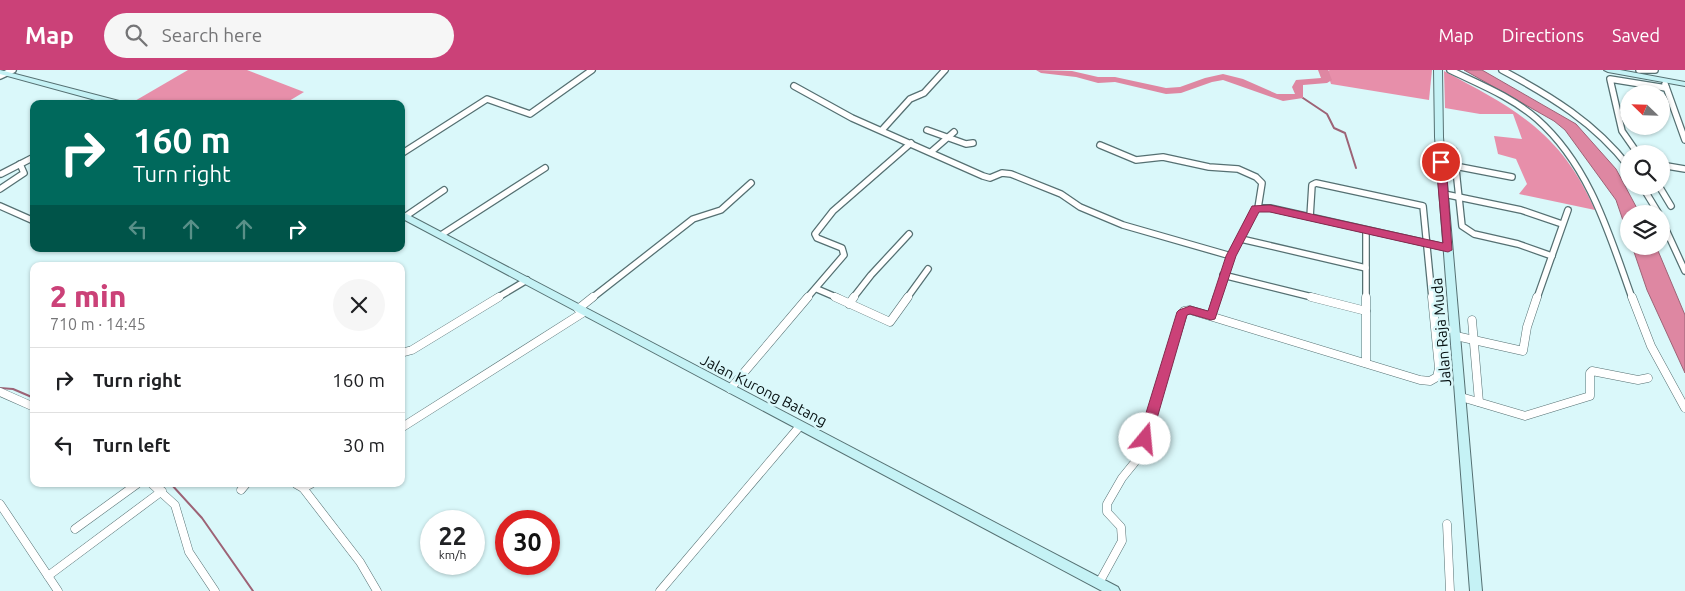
<!DOCTYPE html>
<html lang="en">
<head>
<meta charset="utf-8">
<style>
	:root { --surface:#fff; --page:#f6f6f6; --text:#202124; --muted:#757577; --line:#e0e0e0; --accent:#cb4178 }
	body { margin:0; font-family:Ubuntu,sans-serif; background:var(--page); color:var(--text); height:100vh; display:flex; flex-direction:column; font-size:19px; white-space:nowrap }
	* { box-sizing:border-box; margin:0 }
	p { font-size:16px; color:var(--muted) }
	.icon { flex:none; width:28px; height:28px; fill:none; stroke:currentColor; stroke-width:2; stroke-linecap:round; stroke-linejoin:round }
	.map { position:relative; flex:1; overflow:hidden }
	.side { position:absolute; left:30px; top:192px; width:375px; height:225px; display:flex; flex-direction:column; background:var(--surface); border-radius:10px; box-shadow:0 1px 4px #0004 }
	.side>* { flex:none }
	.banner { position:absolute; left:30px; top:30px; width:375px; height:152px; border-radius:10px; box-shadow:0 1px 4px #0004; background:#00695c; color:#fff; overflow:hidden }
	.needle { width:32px; rotate:293deg }
	.buttons { position:absolute; left:1620px; top:15px; display:grid; gap:10px }
	.buttons a { display:grid; place-items:center; width:50px; height:50px; border-radius:50%; background:var(--surface); box-shadow:0 1px 4px #0004; font-size:25px }
	.speed { position:absolute; left:420px; top:440px; display:flex; gap:10px; font-size:25px; font-weight:700; text-align:center }
	.speed>* { display:grid; place-content:center; width:65px; height:65px; border-radius:50%; background:var(--surface); box-shadow:0 1px 4px #0004; line-height:1 }
	.speed small { font-size:12px; font-weight:400 }
	.speed .limit { border:8px solid #d22; background:#fff; color:#111 }
	.pin { position:absolute; display:grid; place-items:center; width:42px; height:42px; color:#fff; margin:-21px; border:2px solid #fff; border-radius:50%; box-shadow:0 1px 5px #0007 }
	.me { position:absolute; width:55px; margin:-28px; rotate:17deg; stroke-linejoin:round; filter:drop-shadow(0 0 4px #0008) }
	.turn { display:flex; align-items:center; gap:18px; height:105px; padding:0 20px; font-size:22px }
	.turn .icon { width:65px; height:65px; stroke-width:2.5 }
	.turn b { display:block; font-size:35px; line-height:42px }
	.lanes { display:flex; align-items:center; height:48px; padding:0 20px; background:#0003; justify-content:center; gap:25px; direction:ltr }
	.lanes .off { opacity:.35 }
	.round { display:grid; place-items:center; flex:none; width:52px; height:52px; border-radius:26px; background:var(--page) }
	.head { display:flex; align-items:center; justify-content:space-between; height:85px; padding:0 20px }
	h1 { font-size:30px; font-weight:800; line-height:38px; color:var(--accent) }
	ul { padding:0; list-style:none }
	li { display:flex; align-items:center; gap:15px; height:65px; padding:0 20px; border-top:1px solid var(--line) }
	li div { flex:1 }
	li b { display:block; font-size:19px }
	li em { font-style:normal }
	header { display:flex; align-items:center; gap:30px; box-sizing:border-box; height:70px; padding:0 25px; background:var(--accent); color:#fff }
	header strong { font-size:24px }
	nav { display:flex; gap:28px; margin-inline-start:auto; font-size:18px }
	.search { width:350px; height:45px; background:var(--page); display:flex; align-items:center; gap:12px; box-sizing:border-box; padding:0 18px; border-radius:28px; color:var(--muted); font-size:19px }
	.map>svg:first-child { display:block }
</style>
</head>
<body>
<header>
<strong>Map</strong>
<div class="search"><svg class="icon" aria-label="search" viewBox="0 0 24 24"><circle cx="10" cy="10" r="6"/><path d="M15 15l6 6"/></svg>Search here</div>
<nav><a>Map</a><a>Directions</a><a>Saved</a></nav>
</header>
<div class="map">
<svg width="1685" height="521" viewBox="0 0 1685 521">
	<rect width="100%" height="100%" fill="#daf8fa"/>
	<g fill="#e78faa">
		<polygon points="188,0 247,0 304,22 284,34 133,32"/>
		<polygon points="1330,0 1432,0 1429,30 1331,14 1327,1"/>
		<path d="M 1444,1 C 1515,39 1561,62 1595,140 L 1519,124 L 1527,114 L 1516,89 L 1498,84 L 1494,66 L 1522,69 L 1513,44 L 1480,44 L 1445,38 Z"/>
	</g>
	<g fill="#de87a2" stroke="#9d6376">
		<polygon points="1464,0 1482,0 1576,54 1616,99 1640,144 1629,144 1629,168 1616,130 1565,60 1554,51"/>
		<polygon points="1632,176 1656,176 1685,245 1685,303 1647,220"/>
	</g>
	<g fill="none" stroke-linecap="round" stroke-linejoin="round">
		<g stroke="#9d6376" stroke-width="2">
			<polyline points="1300,26 1327,44 1334,58 1345,63 1356,98"/>
			<polyline points="0,318 13,319 34,328"/>
			<polyline points="171,414 202,448 253,521"/>
		</g>
		<polygon fill="#de87a2" fill-rule="evenodd" points="1036,0 1072,1 1098,7 1115,7 1166,18 1180,17 1205,8 1223,4 1243,9 1277,24 1295,24 1292,17 1296,10 1321,8 1318,0 1328,0 1332,10 1327,13 1303,15 1303,28 1283,31 1223,10 1212,12 1181,23 1166,24 1115,12 1098,13 1076,7 1041,3"/>
		<defs>
			<g id="street-far1">
				<path d="M 1450,0 C 1479,14 1512,27 1537,49 C 1590,96 1609,164 1632,228"/>
				<path d="M 1502,0 C 1551,26 1595,53 1629,97"/>
				<polyline points="1639,0 1655,0"/>
				<polyline points="0,6 13,0"/>
				<polyline points="1665,14 1685,70"/>
				<polyline points="794,16 852,48 983,106 990,108 1002,103 1011,104 1061,124 1080,137 1123,155 1231,186"/>
				<polyline points="882,60 910,29 924,23 945,0"/>
				<polyline points="927,60 966,74 973,73"/>
				<polyline points="1100,75 1136,90 1163,87 1209,97 1238,99 1256,107 1262,113 1258,138"/>
				<polyline points="1454,81 1462,156 1474,164 1518,174 1552,186"/>
				<polyline points="931,82 954,62"/>
				<polyline points="401,84 487,29 530,44 592,0"/>
				<polyline points="1638,84 1622,61 1610,9 1666,18"/>
				<polyline points="1661,95 1685,99"/>
				<polyline points="1455,96 1512,107"/>
				<polyline points="1,104 34,87"/>
				<polyline points="1642,116 1659,144"/>
				<polyline points="1659,116 1671,136"/>
				<polyline points="0,119 24,103 20,94"/>
				<polyline points="1444,124 1521,140 1562,154"/>
				<polyline points="0,136 34,151"/>
				<polyline points="406,146 444,120"/>
				<polyline points="1310,147 1312,115 1316,113 1423,136 1432,228"/>
				<polyline points="1661,149 1685,201"/>
				<polyline points="1366,160 1366,228"/>
				<polyline points="441,165 545,98"/>
				<polyline points="1241,169 1366,198"/>
				<polyline points="1223,205 1316,228"/>
				<polyline points="817,219 838,228"/>
				<polyline points="497,228 527,210"/>
				<polyline points="592,228 693,149 721,140 751,113"/>
				<polyline points="807,228 844,185 842,178 817,168 815,164 833,141 911,73"/>
				<polyline points="853,228 871,205 909,164"/>
				<polyline points="907,228 928,199"/>
				<polyline points="1217,228 1231,186 1254,141 1258,138 1270,138 1448,178"/>
				<polyline points="1537,228 1568,140"/>
			</g>
			<g id="street">
				<polyline points="835,227 890,252 908,227"/>
				<polyline points="1311,227 1366,241"/>
				<polyline points="1366,227 1366,293"/>
				<polyline points="1632,227 1651,276 1685,338"/>
				<polyline points="849,234 854,227"/>
				<polyline points="578,239 593,227"/>
				<polyline points="1211,246 1217,227"/>
				<polyline points="1472,250 1479,332"/>
				<polyline points="1456,266 1523,281 1527,257 1537,227"/>
				<polyline points="401,283 412,280 499,227"/>
				<polyline points="730,319 808,227"/>
				<polyline points="0,322 34,337"/>
				<polyline points="1461,327 1525,346 1590,326 1590,303 1592,301 1638,310 1648,308"/>
				<polyline points="401,358 584,242"/>
				<polyline points="152,414 175,435 189,482 215,521"/>
				<polyline points="296,414 303,418 360,492 377,521"/>
				<polyline points="303,418 311,414"/>
				<polyline points="241,420 246,414"/>
				<polyline points="0,434 58,521"/>
				<polyline points="1447,454 1450,521"/>
				<polyline points="75,459 137,414"/>
				<polyline points="48,506 162,421"/>
				<polyline points="1099,513 1122,471 1121,457 1107,442 1107,434 1122,408 1139,387 1184,241 1190,240 1420,310 1430,311 1437,307 1439,298 1432,227"/>
				<polyline points="660,521 800,356"/>
			</g>
			<g id="secondary">
				<polygon points="0,0 123,32 124,34 110,34 0,4"/>
				<polygon points="1434,0 1442,0 1443,67 1482,521 1470,521 1435,67"/>
				<polygon points="1604,0 1620,0 1685,12 1685,16 1608,2"/>
				<polygon points="401,141 1118,517 1120,521 1102,521 401,148"/>
			</g>
		</defs>
		<use href="#street-far1" stroke="#557072" stroke-width="8"/>
		<use href="#street" stroke="#557072" stroke-width="9"/>
		<use href="#secondary" stroke="#557072" stroke-width="2"/>
		<use href="#street-far1" stroke="#fff" stroke-width="5.5"/>
		<use href="#street" stroke="#fff" stroke-width="8"/>
		<use href="#secondary" fill="#c5f2f5" fill-rule="evenodd"/>
	</g>
	<polygon fill="#cb4178" stroke="#842a4e" points="1441,89 1446,92 1452,180 1448,182 1270,142 1259,142 1236,186 1215,249 1211,250 1190,244 1187,245 1151,369 1149,372 1140,372 1138,369 1177,242 1179,240 1190,236 1208,241 1226,186 1252,136 1270,135 1443,173 1436,92"/>
	<g text-anchor="middle" dominant-baseline="central" stroke-width="5" stroke-linejoin="round" paint-order="stroke">
		<g font-size="15" fill="#061011" stroke="#daf8fa">
			<text transform="translate(1441 262) rotate(-95)">Jalan Raja Muda</text>
			<text transform="translate(764 320) rotate(27)">Jalan Kurong Batang</text>
		</g>
	</g>
</svg>
<div class="buttons">
<a><svg class="needle" viewBox="-14 -14 28 28"><path d="M0-13l5 13h-10z" fill="#e53935"/><path d="M0 13l5-13h-10z" fill="#757577"/></svg></a>
<a><svg class="icon" aria-label="search" viewBox="0 0 24 24"><circle cx="10" cy="10" r="6"/><path d="M15 15l6 6"/></svg></a>
<a><svg class="icon" aria-label="layers" viewBox="0 0 24 24"><path d="M12 4l9 5-9 5-9-5zM3 14l9 5 9-5"/></svg></a>
</div>
<div class="speed"><div>22<small>km/h</small></div><div class="limit">30</div></div>
<div class="pin" style="left:1441px;top:92px;background:#d93025"><svg class="icon" aria-label="arrive" viewBox="0 0 24 24"><path d="M6 21V4h12l-3 4 3 4H6"/></svg></div>
<svg class="me" style="left:1145px;top:369px" viewBox="-20 -20 40 40"><circle r="19" fill="#fff"/><path d="M0-13L10 11 0 6-10 11z" fill="#cb4178"/></svg>
<div class="banner">
<div class="turn"><svg class="icon" aria-label="right" viewBox="0 0 24 24"><path d="M7 20v-9h11M14 6l5 5-5 5"/></svg><div><b>160 m</b>Turn right</div></div>
<div class="lanes"><svg class="icon off" aria-label="left" viewBox="0 0 24 24"><path d="M17 20v-9H6M10 6l-5 5 5 5"/></svg><svg class="icon off" aria-label="ahead" viewBox="0 0 24 24"><path d="M12 20V5M6 11l6-6 6 6"/></svg><svg class="icon off" aria-label="ahead" viewBox="0 0 24 24"><path d="M12 20V5M6 11l6-6 6 6"/></svg><svg class="icon" aria-label="right" viewBox="0 0 24 24"><path d="M7 20v-9h11M14 6l5 5-5 5"/></svg></div>
</div>
<section class="side">
<div class="head"><div><h1>2 min</h1><p>710 m · 14:45</p></div><a class="round"><svg class="icon" aria-label="close" viewBox="0 0 24 24"><path d="M6 6l12 12M18 6L6 18"/></svg></a></div>
<ul>
<li><svg class="icon" aria-label="right" viewBox="0 0 24 24"><path d="M7 20v-9h11M14 6l5 5-5 5"/></svg><div><b>Turn right</b></div><em>160 m</em></li>
<li><svg class="icon" aria-label="left" viewBox="0 0 24 24"><path d="M17 20v-9H6M10 6l-5 5 5 5"/></svg><div><b>Turn left</b></div><em>30 m</em></li>
</ul>
</section>
</div>
</body>
</html>
